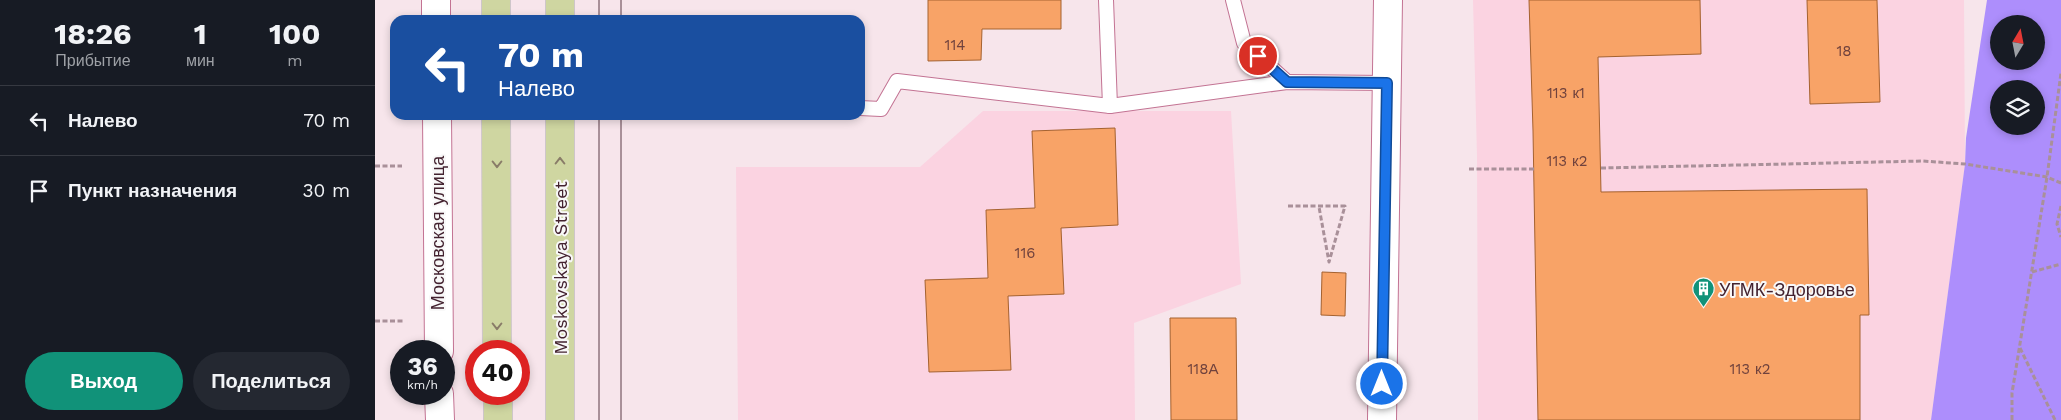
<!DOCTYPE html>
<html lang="ru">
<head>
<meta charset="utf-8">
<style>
	:root { --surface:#171b24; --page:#242831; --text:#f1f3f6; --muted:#9ea1a6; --line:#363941; --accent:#119279 }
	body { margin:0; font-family:"Work Sans",sans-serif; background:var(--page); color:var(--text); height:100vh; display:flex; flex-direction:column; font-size:19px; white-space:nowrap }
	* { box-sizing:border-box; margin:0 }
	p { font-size:16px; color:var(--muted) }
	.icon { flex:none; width:28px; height:28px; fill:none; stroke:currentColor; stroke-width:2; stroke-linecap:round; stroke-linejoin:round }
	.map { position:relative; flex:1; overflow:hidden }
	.details { display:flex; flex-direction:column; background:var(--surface); width:375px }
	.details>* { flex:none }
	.banner { position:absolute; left:15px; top:15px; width:475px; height:105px; border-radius:15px; box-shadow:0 2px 8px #0003; background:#1a4fa0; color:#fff; overflow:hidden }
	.needle { width:32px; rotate:10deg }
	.buttons { position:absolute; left:1615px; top:15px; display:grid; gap:10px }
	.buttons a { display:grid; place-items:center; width:55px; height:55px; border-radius:50%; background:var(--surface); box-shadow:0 2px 8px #0003; font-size:25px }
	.speed { position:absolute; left:15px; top:340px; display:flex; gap:10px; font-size:25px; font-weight:700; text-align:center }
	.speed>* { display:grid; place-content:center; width:65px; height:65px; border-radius:50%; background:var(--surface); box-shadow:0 2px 8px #0003; line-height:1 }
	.speed small { font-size:12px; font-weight:400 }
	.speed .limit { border:8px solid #d22; background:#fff; color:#111 }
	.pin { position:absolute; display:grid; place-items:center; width:42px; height:42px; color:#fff; margin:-21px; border:2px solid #fff; border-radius:50%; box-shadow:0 1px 5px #0007 }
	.me { position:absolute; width:55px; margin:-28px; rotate:0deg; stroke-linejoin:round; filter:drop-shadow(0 0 4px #0008) }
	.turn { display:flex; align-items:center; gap:18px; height:105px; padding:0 25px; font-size:22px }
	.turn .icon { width:65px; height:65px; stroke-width:2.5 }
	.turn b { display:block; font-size:35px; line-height:42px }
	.eta { display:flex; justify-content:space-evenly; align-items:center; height:85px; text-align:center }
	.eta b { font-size:30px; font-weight:700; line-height:35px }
	.button { display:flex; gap:10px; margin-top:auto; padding:10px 25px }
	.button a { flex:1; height:58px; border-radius:30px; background:var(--accent); color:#fff; font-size:20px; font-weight:700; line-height:58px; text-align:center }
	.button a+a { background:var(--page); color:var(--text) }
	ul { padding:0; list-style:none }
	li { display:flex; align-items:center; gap:15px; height:70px; padding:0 25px; border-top:1px solid var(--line) }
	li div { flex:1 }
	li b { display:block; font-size:19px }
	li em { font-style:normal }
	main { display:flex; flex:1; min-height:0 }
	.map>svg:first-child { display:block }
</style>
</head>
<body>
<main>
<section class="details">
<div class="eta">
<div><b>18:26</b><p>Прибытие</p></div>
<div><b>1</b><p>мин</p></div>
<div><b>100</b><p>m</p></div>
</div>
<ul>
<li><svg class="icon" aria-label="left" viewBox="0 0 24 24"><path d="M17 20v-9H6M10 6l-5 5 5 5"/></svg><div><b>Налево</b></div><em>70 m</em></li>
<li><svg class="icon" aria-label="arrive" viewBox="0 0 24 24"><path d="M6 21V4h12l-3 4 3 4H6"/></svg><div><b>Пункт назначения</b></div><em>30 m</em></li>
</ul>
<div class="button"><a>Выход</a><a>Поделиться</a></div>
</section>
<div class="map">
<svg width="1686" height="420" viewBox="0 0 1686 420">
	<rect width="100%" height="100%" fill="#f7e5eb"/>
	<g fill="#fbd3e1">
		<polygon points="1098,0 1589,0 1590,164 1556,420 1103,420 1102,156"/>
		<polygon points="608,111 856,111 866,284 759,323 760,420 363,420 361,167 545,167"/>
	</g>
	<path fill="#ad8efc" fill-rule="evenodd" d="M 1612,0 L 1686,0 L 1686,420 L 1556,420 L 1590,164 L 1591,138 ZM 1624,24 L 1661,24 L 1661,61 L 1624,61 ZM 1624,89 L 1661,89 L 1661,126 L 1624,126 Z"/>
	<g fill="#f8a367" stroke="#a56230">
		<polygon points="553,0 686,0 686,29 607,29 606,60 553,61"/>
		<polygon points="1154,0 1325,0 1326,54 1223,57 1226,192 1492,189 1494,315 1485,315 1485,420 1163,420 1158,131"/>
		<polygon points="1432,0 1502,0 1505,102 1435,104"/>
		<polygon points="740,128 743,225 686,228 689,294 633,296 636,370 554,372 550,280 613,278 611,210 660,208 657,131"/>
		<polygon points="947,272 971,273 970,316 946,315"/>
		<polygon points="795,318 861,318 862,420 796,420"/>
	</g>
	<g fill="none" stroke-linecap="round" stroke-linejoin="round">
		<defs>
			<g id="lane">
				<polyline points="731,0 735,106"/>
				<polyline points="858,0 869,43 912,82"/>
				<polyline points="485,108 506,109 522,81 735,106 912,82 1011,83"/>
			</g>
			<g id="secondary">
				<polyline points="61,0 61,20"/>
				<polyline points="62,115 64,351"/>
				<polyline points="64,394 65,420"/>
				<polyline points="1007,420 1013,0"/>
			</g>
			<g id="primary">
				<polyline points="121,0 121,20"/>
				<polyline points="185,20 185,0"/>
				<polyline points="121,115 122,351"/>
				<polyline points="123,394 123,420"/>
				<polyline points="185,420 185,115"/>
			</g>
		</defs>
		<use href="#lane" stroke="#c37393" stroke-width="16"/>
		<use href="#secondary" stroke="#c37393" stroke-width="30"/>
		<use href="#primary" stroke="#cec6c9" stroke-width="30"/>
		<g stroke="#a99099" stroke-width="3" stroke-dasharray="5 2.5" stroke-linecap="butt">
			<polyline points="0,166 27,166"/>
			<polyline points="1226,168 1548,161 1590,164 1672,177 1686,183"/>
			<polyline points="1094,169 1159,169"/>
			<polyline points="913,206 970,206 954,262 944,207"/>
			<polyline points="1686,206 1682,224 1686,237"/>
			<polyline points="1657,272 1686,264"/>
			<polyline points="0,321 28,321"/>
			<polyline points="1645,348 1680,420"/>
			<polyline points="1637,420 1637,393 1672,177 1686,73"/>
		</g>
		<use href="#lane" stroke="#fff" stroke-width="14"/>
		<use href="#secondary" stroke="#fff" stroke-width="28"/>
		<use href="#primary" stroke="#cfd6a1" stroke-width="28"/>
		<g stroke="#5a3b47" stroke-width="1">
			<polyline points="246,0 246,20"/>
			<polyline points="224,20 224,0"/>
			<polyline points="246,115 246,420"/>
			<polyline points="224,420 224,115"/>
		</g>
	</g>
	<defs><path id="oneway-chevron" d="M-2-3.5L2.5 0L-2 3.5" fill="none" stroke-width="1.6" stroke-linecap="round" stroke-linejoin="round" transform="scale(1.25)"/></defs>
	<g stroke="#897c68">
		<use href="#oneway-chevron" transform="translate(185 161) rotate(-90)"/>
		<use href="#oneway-chevron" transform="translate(122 164) rotate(90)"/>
		<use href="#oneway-chevron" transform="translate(122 326) rotate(90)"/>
	</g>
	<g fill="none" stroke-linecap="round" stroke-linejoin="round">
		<defs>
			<polyline id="route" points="883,56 912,82 1012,83 1007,384"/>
		</defs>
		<use href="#route" stroke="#114b97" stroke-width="12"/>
		<use href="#route" stroke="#1a73e8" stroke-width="9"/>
	</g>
	<defs>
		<symbol id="building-pin" viewBox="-11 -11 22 30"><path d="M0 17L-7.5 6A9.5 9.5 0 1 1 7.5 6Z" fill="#119279" stroke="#f8f8f8"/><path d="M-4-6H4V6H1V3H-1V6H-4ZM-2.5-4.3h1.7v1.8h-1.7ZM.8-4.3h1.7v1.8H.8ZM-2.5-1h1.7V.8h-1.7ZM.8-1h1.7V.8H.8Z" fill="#fff"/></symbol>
	</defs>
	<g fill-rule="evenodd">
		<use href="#building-pin" x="1316" y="276" width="25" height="34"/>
	</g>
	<g text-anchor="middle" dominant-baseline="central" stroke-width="4" stroke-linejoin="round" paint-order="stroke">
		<g font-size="15" fill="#70423d">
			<text x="580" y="45">114</text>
			<text x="1469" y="51">18</text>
			<text x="1191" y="93">113 к1</text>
			<text x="1192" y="161">113 к2</text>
			<text x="650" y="253">116</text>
			<text x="828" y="369">118А</text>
			<text x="1375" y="369">113 к2</text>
		</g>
		<g font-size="18" fill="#43222f" stroke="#f8f8f8">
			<text transform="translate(62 233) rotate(-90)">Московская улица</text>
			<text transform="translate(185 268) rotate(-90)">Moskovskaya Street</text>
		</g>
		<g font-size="18" fill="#43222f" stroke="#f8f8f8" text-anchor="start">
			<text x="1344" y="289">УГМК-Здоровье</text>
		</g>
	</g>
</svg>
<div class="buttons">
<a><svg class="needle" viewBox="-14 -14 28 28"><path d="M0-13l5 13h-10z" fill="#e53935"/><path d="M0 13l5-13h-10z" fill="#9ea1a6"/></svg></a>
<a><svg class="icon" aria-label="layers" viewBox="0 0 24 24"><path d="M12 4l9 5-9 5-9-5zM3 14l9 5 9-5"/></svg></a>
</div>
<div class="speed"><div>36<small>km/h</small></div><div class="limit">40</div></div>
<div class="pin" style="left:883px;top:56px;background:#d93025"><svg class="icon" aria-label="arrive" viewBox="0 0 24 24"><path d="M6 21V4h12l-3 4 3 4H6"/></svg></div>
<svg class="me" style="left:1007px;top:384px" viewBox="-20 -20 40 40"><circle r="17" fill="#1a73e8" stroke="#fff" stroke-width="3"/><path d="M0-11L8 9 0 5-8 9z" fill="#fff"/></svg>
<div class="banner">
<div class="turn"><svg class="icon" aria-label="left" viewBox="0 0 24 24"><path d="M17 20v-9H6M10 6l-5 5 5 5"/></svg><div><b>70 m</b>Налево</div></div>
</div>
</div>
</main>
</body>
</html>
